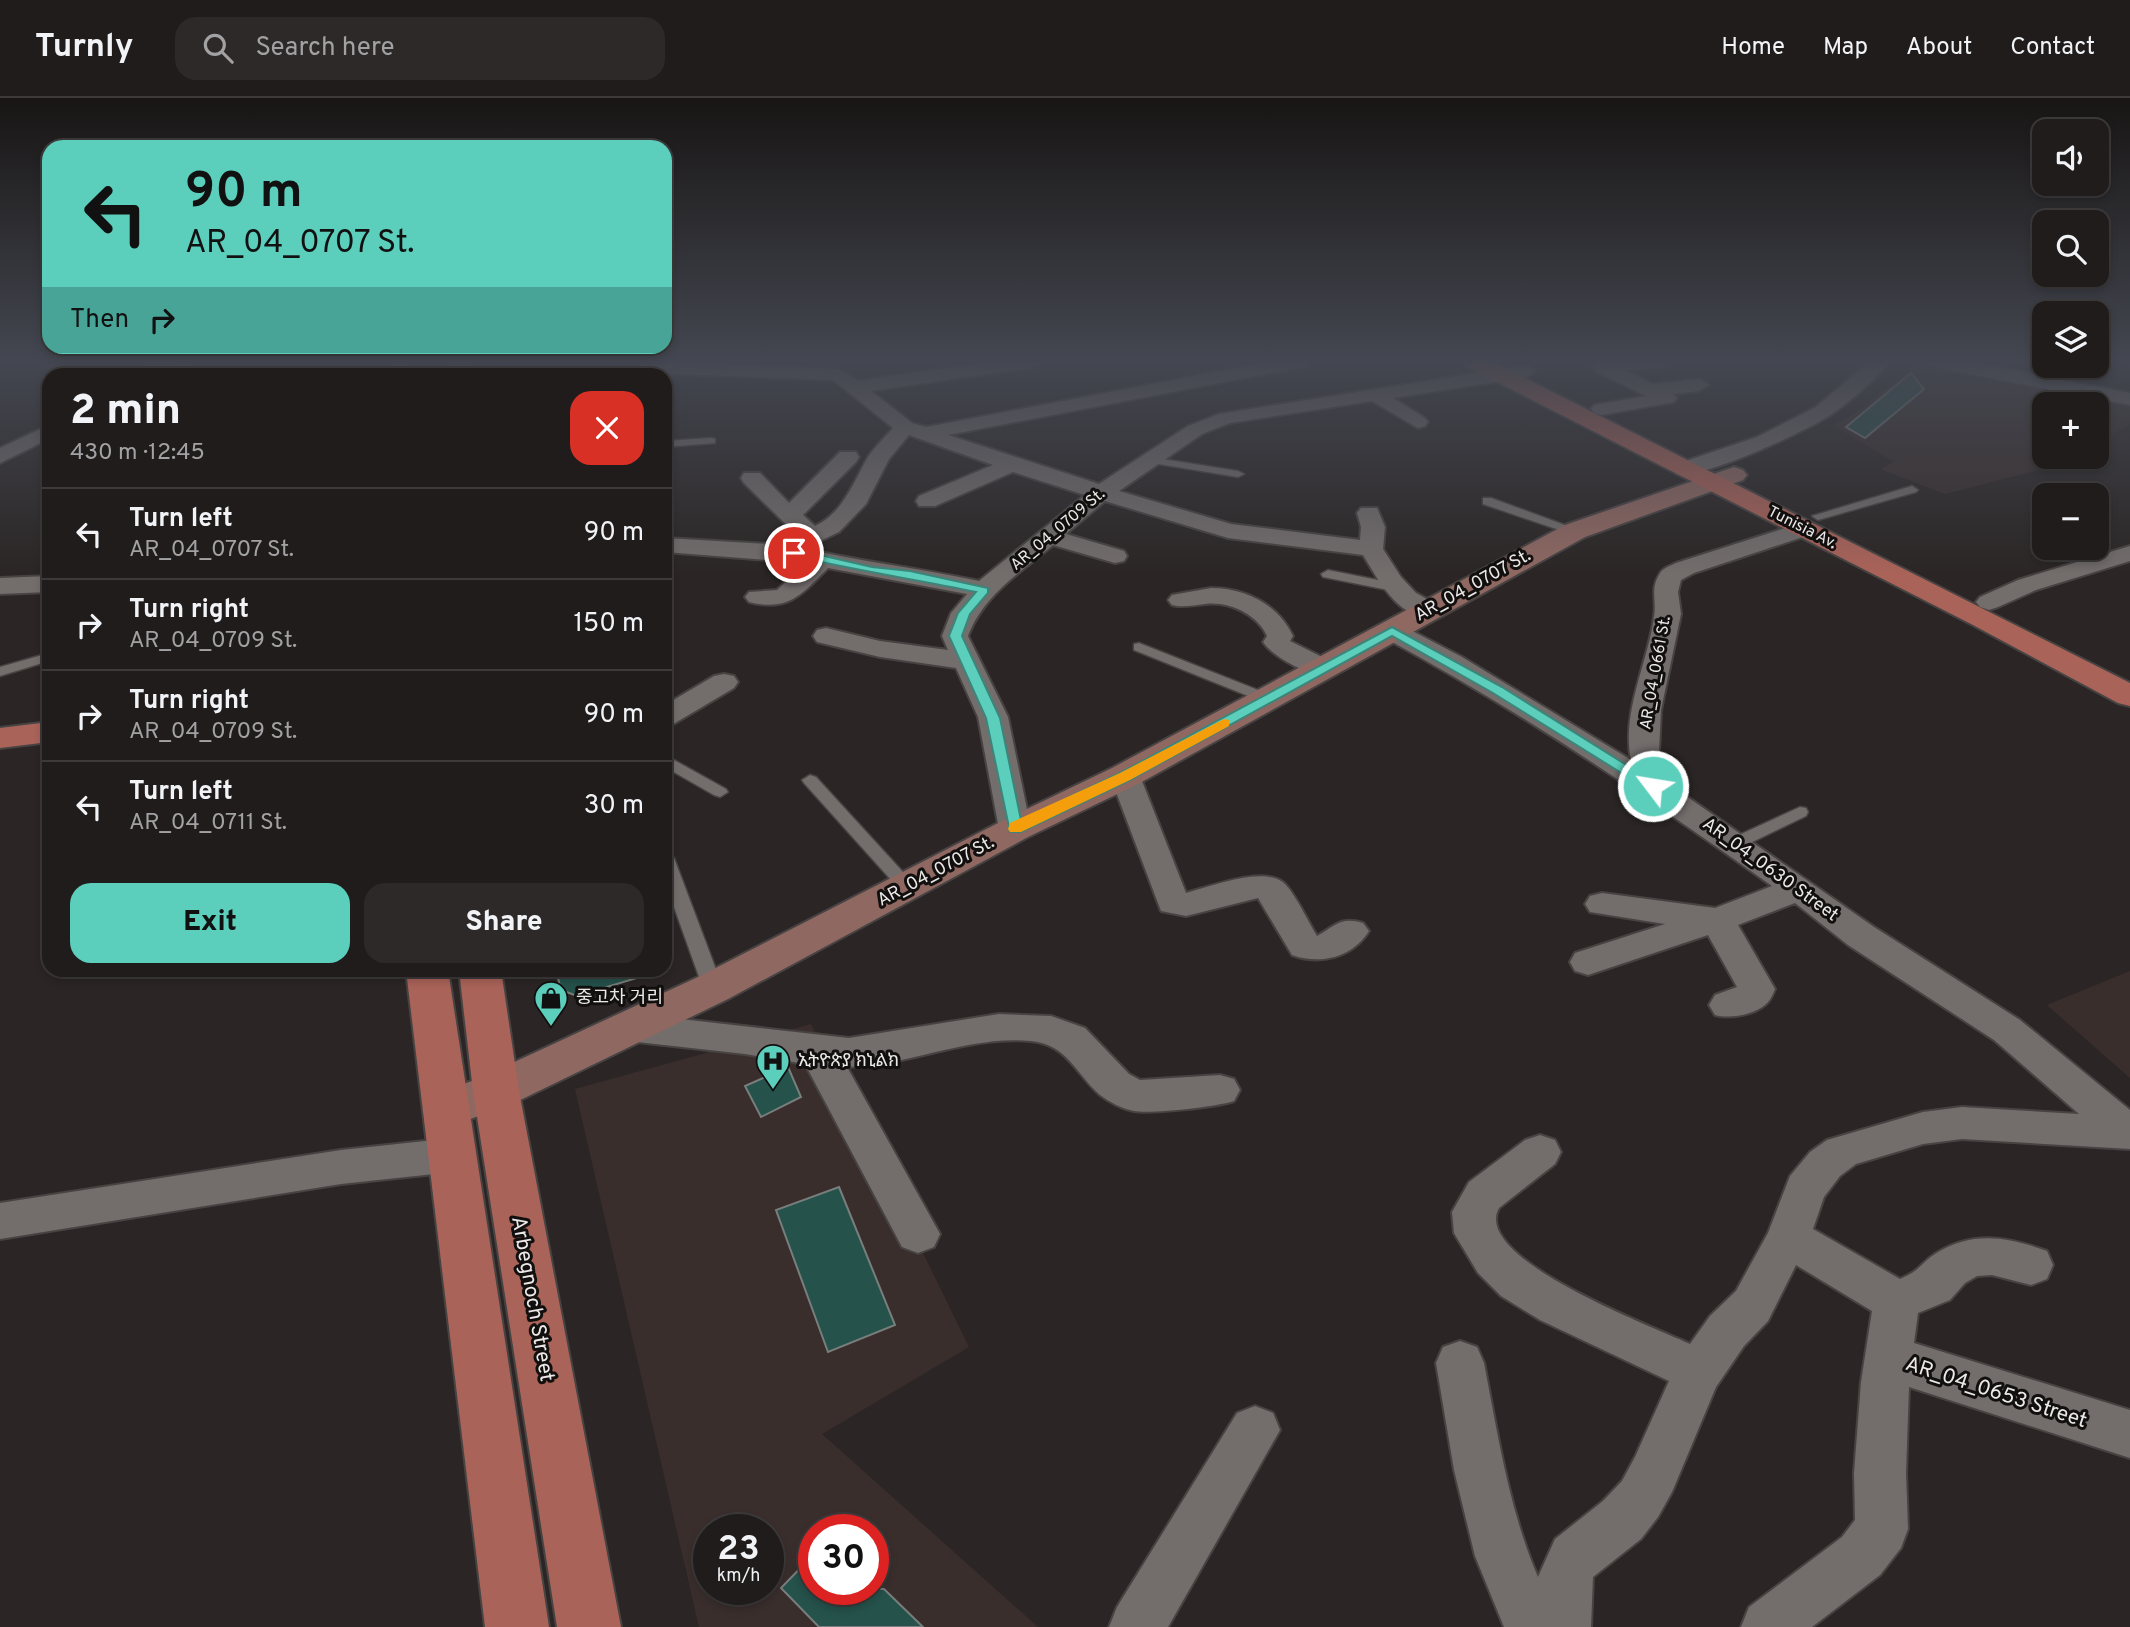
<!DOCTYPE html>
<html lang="en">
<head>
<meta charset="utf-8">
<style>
	:root { --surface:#201c1c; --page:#2d2929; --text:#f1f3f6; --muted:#a2a1a3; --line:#3d3a3b; --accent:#5bcebc }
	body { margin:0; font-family:Overpass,"Noto Sans Ethiopic","Noto Sans KR",sans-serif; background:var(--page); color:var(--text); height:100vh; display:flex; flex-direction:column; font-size:26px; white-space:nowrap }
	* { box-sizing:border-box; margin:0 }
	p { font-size:23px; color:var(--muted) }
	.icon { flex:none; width:38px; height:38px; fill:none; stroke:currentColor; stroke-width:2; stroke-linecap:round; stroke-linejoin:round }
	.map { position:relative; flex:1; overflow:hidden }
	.drawer { position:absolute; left:42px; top:270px; width:630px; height:609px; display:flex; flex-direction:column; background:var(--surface); border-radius:21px; box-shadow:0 4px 10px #0003,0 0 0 2px var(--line) }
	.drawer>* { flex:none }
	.top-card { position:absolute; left:42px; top:42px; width:630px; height:214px; border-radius:21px; box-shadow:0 4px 10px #0003,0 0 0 2px var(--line); background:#5bcebc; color:#111; overflow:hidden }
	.fabs { position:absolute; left:2032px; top:21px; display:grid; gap:14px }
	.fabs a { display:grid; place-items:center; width:77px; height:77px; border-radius:14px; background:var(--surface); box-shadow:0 4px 10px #0003,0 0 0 2px var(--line); font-size:35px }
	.speed { position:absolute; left:693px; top:1416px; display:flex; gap:14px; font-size:35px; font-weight:700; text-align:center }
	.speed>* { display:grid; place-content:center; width:91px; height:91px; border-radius:50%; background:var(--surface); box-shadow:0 4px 10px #0003,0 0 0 2px var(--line); line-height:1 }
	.speed small { font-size:18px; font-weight:400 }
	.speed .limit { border:10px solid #d22; background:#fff; color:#111 }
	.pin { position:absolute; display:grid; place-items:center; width:60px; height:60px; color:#fff; margin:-30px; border:4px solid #fff; border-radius:50%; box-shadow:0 2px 7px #0007 }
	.me { position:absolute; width:77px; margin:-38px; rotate:301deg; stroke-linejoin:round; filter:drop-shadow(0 0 5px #0008) }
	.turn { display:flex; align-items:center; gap:24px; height:147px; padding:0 28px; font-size:32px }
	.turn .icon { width:91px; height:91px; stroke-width:2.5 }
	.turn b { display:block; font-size:49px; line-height:60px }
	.then { display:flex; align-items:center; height:66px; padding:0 28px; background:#0003; gap:14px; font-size:26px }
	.round { display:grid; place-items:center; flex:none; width:74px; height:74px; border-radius:21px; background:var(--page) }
	.overview { display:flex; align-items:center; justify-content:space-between; height:119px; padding:0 28px }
	h1 { font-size:42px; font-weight:800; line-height:52px }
	.primary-button { display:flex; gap:14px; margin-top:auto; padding:14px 28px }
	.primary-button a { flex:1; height:80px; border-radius:21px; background:var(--accent); color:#111; font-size:28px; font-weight:800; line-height:80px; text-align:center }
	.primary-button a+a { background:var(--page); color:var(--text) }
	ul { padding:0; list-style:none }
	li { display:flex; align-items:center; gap:21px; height:91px; padding:0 28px; border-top:2px solid var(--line) }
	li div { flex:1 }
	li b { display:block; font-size:26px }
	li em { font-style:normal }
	header { display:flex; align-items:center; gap:42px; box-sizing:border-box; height:98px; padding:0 35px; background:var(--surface); border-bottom:2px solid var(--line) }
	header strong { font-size:33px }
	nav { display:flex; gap:38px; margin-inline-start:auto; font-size:24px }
	.search { width:490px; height:63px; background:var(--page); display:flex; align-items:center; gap:18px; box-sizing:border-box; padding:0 24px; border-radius:21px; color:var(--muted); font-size:26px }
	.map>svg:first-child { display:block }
</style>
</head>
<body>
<header>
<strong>Turnly</strong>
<div class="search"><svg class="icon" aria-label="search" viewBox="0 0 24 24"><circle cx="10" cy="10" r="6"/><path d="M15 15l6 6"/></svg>Search here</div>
<nav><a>Home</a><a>Map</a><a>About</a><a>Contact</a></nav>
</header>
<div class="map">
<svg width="2130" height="1529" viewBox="0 0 2130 1529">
	<rect width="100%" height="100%" fill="#2b2625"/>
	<g fill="#392e2c" fill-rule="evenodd">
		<polygon points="1918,265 2130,306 2130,326 2097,345 2096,306 2044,306 2044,359 2072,359 2055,368 1945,396 1880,371 1894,364 1833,327 1853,317"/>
		<polygon points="2130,873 2130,980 2047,907"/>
		<path d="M 811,926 L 969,1249 L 822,1336 L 1038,1529 L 699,1529 L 575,991 ZM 709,1432 L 768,1432 L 768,1491 L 709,1491 ZM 814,1432 L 873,1432 L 873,1491 L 814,1491 Z"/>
	</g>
	<g fill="#25524b" stroke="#787e7c" stroke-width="2">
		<polygon points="1911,275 1924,291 1865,340 1846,329"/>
		<polygon points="556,872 650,872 650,876 577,898 561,892"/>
		<polygon points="788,969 801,999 761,1019 745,988"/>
		<polygon points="839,1089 895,1227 828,1254 776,1112"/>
		<polygon points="814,1456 814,1491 884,1491 923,1529 819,1529 781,1490"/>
	</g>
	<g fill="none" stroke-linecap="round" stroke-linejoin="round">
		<defs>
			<g id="lane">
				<polygon points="711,340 715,341 715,345 665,349 665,343"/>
				<polygon points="1150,359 1238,373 1244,376 1238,379 1146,364 1146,360"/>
				<polygon points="1912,388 1918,392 1916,394 1818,422 1812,418"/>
				<polygon points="1483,400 1491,400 1581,433 1575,437 1571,436 1483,406"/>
				<polygon points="1328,472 1393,485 1400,489 1393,493 1323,479 1321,476"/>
				<polygon points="1139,545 1273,598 1275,601 1273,604 1263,604 1134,552 1134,546"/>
				<polygon points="49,555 49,563 0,578 0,569"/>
				<polygon points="665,657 726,691 728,694 720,699 714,697 665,669"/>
				<polygon points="810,677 816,679 913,785 916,789 913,793 901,793 804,685 802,682"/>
				<polygon points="1800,709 1806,710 1808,714 1806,718 1740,750 1728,750 1725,746 1728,742"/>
				<polygon points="665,754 674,760 723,890 720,895 706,895 703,890 665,784"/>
			</g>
			<g id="street">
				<polygon points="147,263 175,263 204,272 206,276 179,276 149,267"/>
				<path d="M 402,263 L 411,269 C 404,279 390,277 380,276 L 382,272 Z"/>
				<polygon points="443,263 467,263 487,276 464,276"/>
				<path d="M 996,263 L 1043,263 L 1034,269 L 871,293 L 912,325 L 926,329 L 1273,263 L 1311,263 L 1302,269 L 948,337 L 1099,386 L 1188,328 L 1219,316 L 1527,267 L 1536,273 L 1527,279 L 1393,300 L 1425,320 L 1428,324 L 1425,328 L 1418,330 L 1372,303 L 1230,325 L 1202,336 L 1119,393 L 1231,426 L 1360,442 L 1361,429 L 1357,415 L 1361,410 L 1377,410 L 1385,429 L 1383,451 L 1401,479 L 1416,495 L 1438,507 L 1442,512 L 1438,517 C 1401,527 1379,483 1363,457 L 1228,440 L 1105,403 L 1066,436 L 1124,453 L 1127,458 L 1124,463 L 1115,465 L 1053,447 C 1020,475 984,496 968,538 L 1008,619 L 1031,731 L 1026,738 L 1015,741 L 1004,738 L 999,731 L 978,619 L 956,570 L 880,559 L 817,544 L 813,538 L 817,532 L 826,530 L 880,543 L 948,552 L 942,538 L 951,515 L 967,496 L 828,470 C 802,496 789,514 749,504 L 745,499 L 749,494 L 777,492 L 806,465 L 665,454 L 665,440 L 788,447 L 798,438 L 744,385 L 741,380 L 744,375 L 760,375 L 789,405 L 840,354 L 856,354 L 859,359 L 856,364 L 803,417 L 815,428 C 843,415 853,385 868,359 C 875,349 885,339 893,330 L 833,282 L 679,276 L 602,276 L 611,270 L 679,264 L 838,271 L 858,283 ZM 909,337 L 993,367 L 919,398 L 916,403 L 919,408 L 935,408 L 1013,374 L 1085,397 L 979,483 C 923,471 865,464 811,452 L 820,443 L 839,434 L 866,406 L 889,361 Z"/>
				<polygon points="1602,263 1672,263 1663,269 1624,272 1653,286 1699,281 1709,287 1699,293 1673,296 1677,300 1674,304 1601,317 1594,315 1591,311 1594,307 1646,298 1595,273 1593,269 1595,265"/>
				<path d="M 1870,263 L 1890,263 C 1878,280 1847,306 1829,318 C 1806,333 1701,382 1677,376 L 1674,371 L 1677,366 L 1757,339 L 1816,309 Z"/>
				<polygon points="1925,263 1963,263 2130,295 2130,307 1934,269"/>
				<polygon points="49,327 49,341 0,365 0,350"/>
				<path d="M 1804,424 L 1812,426 L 1816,431 L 1812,436 L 1694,475 L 1681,482 L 1678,494 L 1681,516 L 1661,612 L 1659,653 L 1666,684 L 1874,829 L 2020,922 L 2130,1012 L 2130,1051 L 1962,1041 L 1923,1046 L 1856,1066 L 1840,1078 L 1824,1099 L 1813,1131 L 1900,1181 C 1921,1172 1920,1166 1935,1156 C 1972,1132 2008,1139 2047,1153 L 2053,1167 L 2047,1181 L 2031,1187 L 1992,1177 L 1977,1178 L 1965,1185 L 1950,1202 L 1918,1215 L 1914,1245 L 2130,1312 L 2130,1360 L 1909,1289 L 1906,1375 L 1908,1431 L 1901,1450 L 1880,1477 L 1812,1529 L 1741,1529 L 1749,1509 L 1842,1439 L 1855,1422 L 1854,1375 L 1861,1284 L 1872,1213 L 1796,1167 L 1768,1223 L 1744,1248 L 1716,1289 L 1672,1394 L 1658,1419 L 1641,1441 L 1593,1479 L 1591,1529 L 1504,1529 L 1475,1458 L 1454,1372 L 1436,1265 L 1443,1249 L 1460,1243 L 1477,1249 L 1484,1265 C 1498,1337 1509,1412 1538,1479 L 1555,1441 L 1603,1403 L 1622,1383 L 1635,1359 L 1669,1283 L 1540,1222 L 1501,1198 L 1478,1175 L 1454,1135 L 1452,1114 L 1469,1084 L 1525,1042 L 1540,1037 L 1555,1042 L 1561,1054 L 1555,1066 L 1499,1110 C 1470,1161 1657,1230 1690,1246 L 1710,1218 L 1736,1193 L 1768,1135 L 1790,1078 L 1810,1054 L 1827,1042 L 1923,1014 L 1962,1009 L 2079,1016 L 1994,942 L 1848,847 L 1795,805 L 1738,827 L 1775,891 C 1773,896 1770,903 1766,906 C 1754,917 1730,921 1715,917 L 1709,907 L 1715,897 L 1737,889 L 1708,837 L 1588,877 L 1575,873 L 1570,864 L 1575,855 L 1665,826 L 1590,814 L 1585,806 L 1590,798 L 1602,795 L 1715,810 L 1772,788 C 1647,699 1519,612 1383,539 L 1379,533 L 1383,527 L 1392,525 L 1401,527 L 1462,559 L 1631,662 C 1621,615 1648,564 1654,519 C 1657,503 1650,491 1659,477 C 1662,470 1670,468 1676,465 Z"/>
				<polygon points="2130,448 2130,463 2036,492 1998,509 1989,512 1980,509 1976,504 1980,499 2018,482"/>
				<polygon points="49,478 49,494 0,496 0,480"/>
				<path d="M 1211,490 C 1245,490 1278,506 1293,538 L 1290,543 L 1334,565 L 1338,571 L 1334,577 C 1315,582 1274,560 1263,544 L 1267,538 C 1257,516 1229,503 1205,506 C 1193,507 1184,510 1172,507 L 1168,502 L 1172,497 Z"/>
				<polygon points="724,576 734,578 738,584 734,590 675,625 665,628 665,607 714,578"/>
				<path d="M 1125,669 L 1136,671 L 1140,678 L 1186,795 C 1210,789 1267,766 1286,787 C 1298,801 1307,822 1317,838 C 1335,828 1341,818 1363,825 L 1369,833 C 1352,860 1320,867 1292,857 L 1258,800 L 1186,818 L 1161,813 L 1110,678 L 1114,671 Z"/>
				<path d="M 628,915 L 849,940 L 999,916 L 1051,918 L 1085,930 L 1129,976 L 1140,982 L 1220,977 L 1234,981 L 1240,992 L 1234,1003 C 1216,1009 1151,1016 1134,1013 C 1123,1011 1109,1004 1100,997 C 1075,975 1068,947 1031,943 C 969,937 908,968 847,969 L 940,1136 L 934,1149 L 918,1155 L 902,1149 L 805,966 L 745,956 L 628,943 L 615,939 L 609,929 L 615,919 Z"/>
				<polygon points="453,1040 468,1045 474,1057 468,1069 453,1074 341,1086 0,1141 0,1105 341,1052"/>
				<polygon points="1255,1308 1273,1315 1280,1332 1168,1529 1109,1529 1117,1509 1237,1315"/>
			</g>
			<polygon id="secondary" points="1734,369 1743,372 1747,377 1743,382 1585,439 1138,686 1028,739 728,901 512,1006 448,1029 431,1024 425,1011 431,998 480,980 698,879 1002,723 1112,670 1565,427"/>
			<g id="primary">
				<polygon points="1463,263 1491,263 2130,585 2130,608 2118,605 1973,527 1466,268"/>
				<polygon points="49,624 49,644 0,650 0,630"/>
				<polygon points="406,872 448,872 549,1529 485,1529"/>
				<polygon points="459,872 501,872 519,993 621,1529 557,1529 473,993"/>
			</g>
		</defs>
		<use href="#lane" stroke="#474342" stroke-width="3"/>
		<use href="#street" stroke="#474342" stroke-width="4"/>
		<use href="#secondary" stroke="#474342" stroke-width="4"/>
		<use href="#primary" stroke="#474342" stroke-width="4"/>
		<use href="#lane" fill="#736d6c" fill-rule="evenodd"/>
		<use href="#street" fill="#736d6c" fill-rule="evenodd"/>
		<use href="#secondary" fill="#8f6862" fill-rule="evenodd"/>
		<use href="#primary" fill="#aa6359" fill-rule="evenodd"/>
	</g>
	<linearGradient id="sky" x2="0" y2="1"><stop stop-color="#181514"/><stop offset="0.55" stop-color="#444751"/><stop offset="1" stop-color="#444751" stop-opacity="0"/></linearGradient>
	<rect width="2130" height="477" fill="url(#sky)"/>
	<path fill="#5bcebc" stroke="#3b867a" stroke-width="2" d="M 794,451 L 872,469 L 910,473 L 988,490 L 988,495 L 970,516 L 962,538 L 1000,620 L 1021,722 L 1120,675 L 1392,529 L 1502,589 L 1660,688 L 1658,691 L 1647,691 L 1493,595 L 1392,538 L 1130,682 L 1021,734 L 1010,734 L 986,620 L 949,538 L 958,515 L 976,494 C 914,481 852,472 790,457 L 790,452 Z"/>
	<polygon fill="#f59e0b" points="1224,621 1229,622 1229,628 1130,682 1021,734 1010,734 1008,731 1010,725 1120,675"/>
	<defs>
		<symbol id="shop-pin" viewBox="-11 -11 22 30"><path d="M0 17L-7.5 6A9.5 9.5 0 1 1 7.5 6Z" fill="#5bcebc" stroke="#120f0f"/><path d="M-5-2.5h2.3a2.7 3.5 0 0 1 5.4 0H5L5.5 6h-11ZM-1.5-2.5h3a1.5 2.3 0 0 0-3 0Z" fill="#111"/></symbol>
		<symbol id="hospital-pin" viewBox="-11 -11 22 30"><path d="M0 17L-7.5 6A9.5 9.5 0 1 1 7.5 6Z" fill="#5bcebc" stroke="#120f0f"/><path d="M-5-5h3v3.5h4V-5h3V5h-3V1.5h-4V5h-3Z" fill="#111"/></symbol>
	</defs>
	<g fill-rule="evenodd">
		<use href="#shop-pin" x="532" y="881" width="38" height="52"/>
		<use href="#hospital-pin" x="754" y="944" width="38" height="52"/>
	</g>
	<g text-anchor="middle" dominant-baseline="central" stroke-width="6" stroke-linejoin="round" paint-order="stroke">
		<g font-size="16" fill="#ebe8e7" stroke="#120f0f">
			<text transform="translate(1802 430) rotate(27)">Tunisia Av.</text>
			<text transform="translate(1058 432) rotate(-40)">AR_04_0709 St.</text>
			<text transform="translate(1656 575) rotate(-80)">AR_04_0661 St.</text>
		</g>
		<g font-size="18" fill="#ebe8e7" stroke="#120f0f">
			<text transform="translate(1473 488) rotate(-29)">AR_04_0707 St.</text>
			<text transform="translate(1770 772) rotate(36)">AR_04_0630 Street</text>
			<text transform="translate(936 774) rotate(-28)">AR_04_0707 St.</text>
		</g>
		<g font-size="18" fill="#ebe8e7" stroke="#120f0f" text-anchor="start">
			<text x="576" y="900">중고차 거리</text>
			<text x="798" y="963">ኢትዮጵያ ክኒልክ</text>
		</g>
		<g font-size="21" fill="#ebe8e7" stroke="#120f0f">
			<text transform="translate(532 1201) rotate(80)">Arbegnoch Street</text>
			<text transform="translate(1996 1295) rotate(18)">AR_04_0653 Street</text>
		</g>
	</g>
</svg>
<div class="fabs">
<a><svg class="icon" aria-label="sound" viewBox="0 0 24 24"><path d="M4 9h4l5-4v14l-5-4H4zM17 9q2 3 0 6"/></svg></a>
<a><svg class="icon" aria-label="search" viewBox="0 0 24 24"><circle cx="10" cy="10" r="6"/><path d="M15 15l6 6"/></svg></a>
<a><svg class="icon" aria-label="layers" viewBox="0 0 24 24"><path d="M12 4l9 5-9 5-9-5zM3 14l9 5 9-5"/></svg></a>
<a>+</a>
<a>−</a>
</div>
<div class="speed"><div>23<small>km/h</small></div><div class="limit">30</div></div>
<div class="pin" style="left:794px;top:455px;background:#d93025"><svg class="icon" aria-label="arrive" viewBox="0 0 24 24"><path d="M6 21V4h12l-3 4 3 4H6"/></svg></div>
<svg class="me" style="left:1653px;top:688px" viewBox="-20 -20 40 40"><circle r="17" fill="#5bcebc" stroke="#fff" stroke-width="3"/><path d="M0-11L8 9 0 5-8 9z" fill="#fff"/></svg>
<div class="top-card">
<div class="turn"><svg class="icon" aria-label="left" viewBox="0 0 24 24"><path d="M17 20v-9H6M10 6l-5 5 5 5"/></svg><div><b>90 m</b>AR_04_0707 St.</div></div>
<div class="then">Then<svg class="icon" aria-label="right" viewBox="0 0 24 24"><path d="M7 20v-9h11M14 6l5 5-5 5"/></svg></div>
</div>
<section class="drawer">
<div class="overview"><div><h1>2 min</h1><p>430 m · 12:45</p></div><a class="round" style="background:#d93025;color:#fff"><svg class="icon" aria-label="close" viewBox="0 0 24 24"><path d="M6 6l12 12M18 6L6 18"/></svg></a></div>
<ul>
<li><svg class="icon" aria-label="left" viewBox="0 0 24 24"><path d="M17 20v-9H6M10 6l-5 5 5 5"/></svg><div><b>Turn left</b><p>AR_04_0707 St.</p></div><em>90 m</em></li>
<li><svg class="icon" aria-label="right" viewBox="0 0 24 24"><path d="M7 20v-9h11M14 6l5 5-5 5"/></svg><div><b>Turn right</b><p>AR_04_0709 St.</p></div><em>150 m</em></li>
<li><svg class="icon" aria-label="right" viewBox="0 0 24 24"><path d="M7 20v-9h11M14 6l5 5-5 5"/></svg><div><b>Turn right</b><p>AR_04_0709 St.</p></div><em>90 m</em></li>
<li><svg class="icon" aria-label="left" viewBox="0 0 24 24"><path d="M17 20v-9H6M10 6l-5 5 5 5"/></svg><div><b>Turn left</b><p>AR_04_0711 St.</p></div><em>30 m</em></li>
</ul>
<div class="primary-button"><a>Exit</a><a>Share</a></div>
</section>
</div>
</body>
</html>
